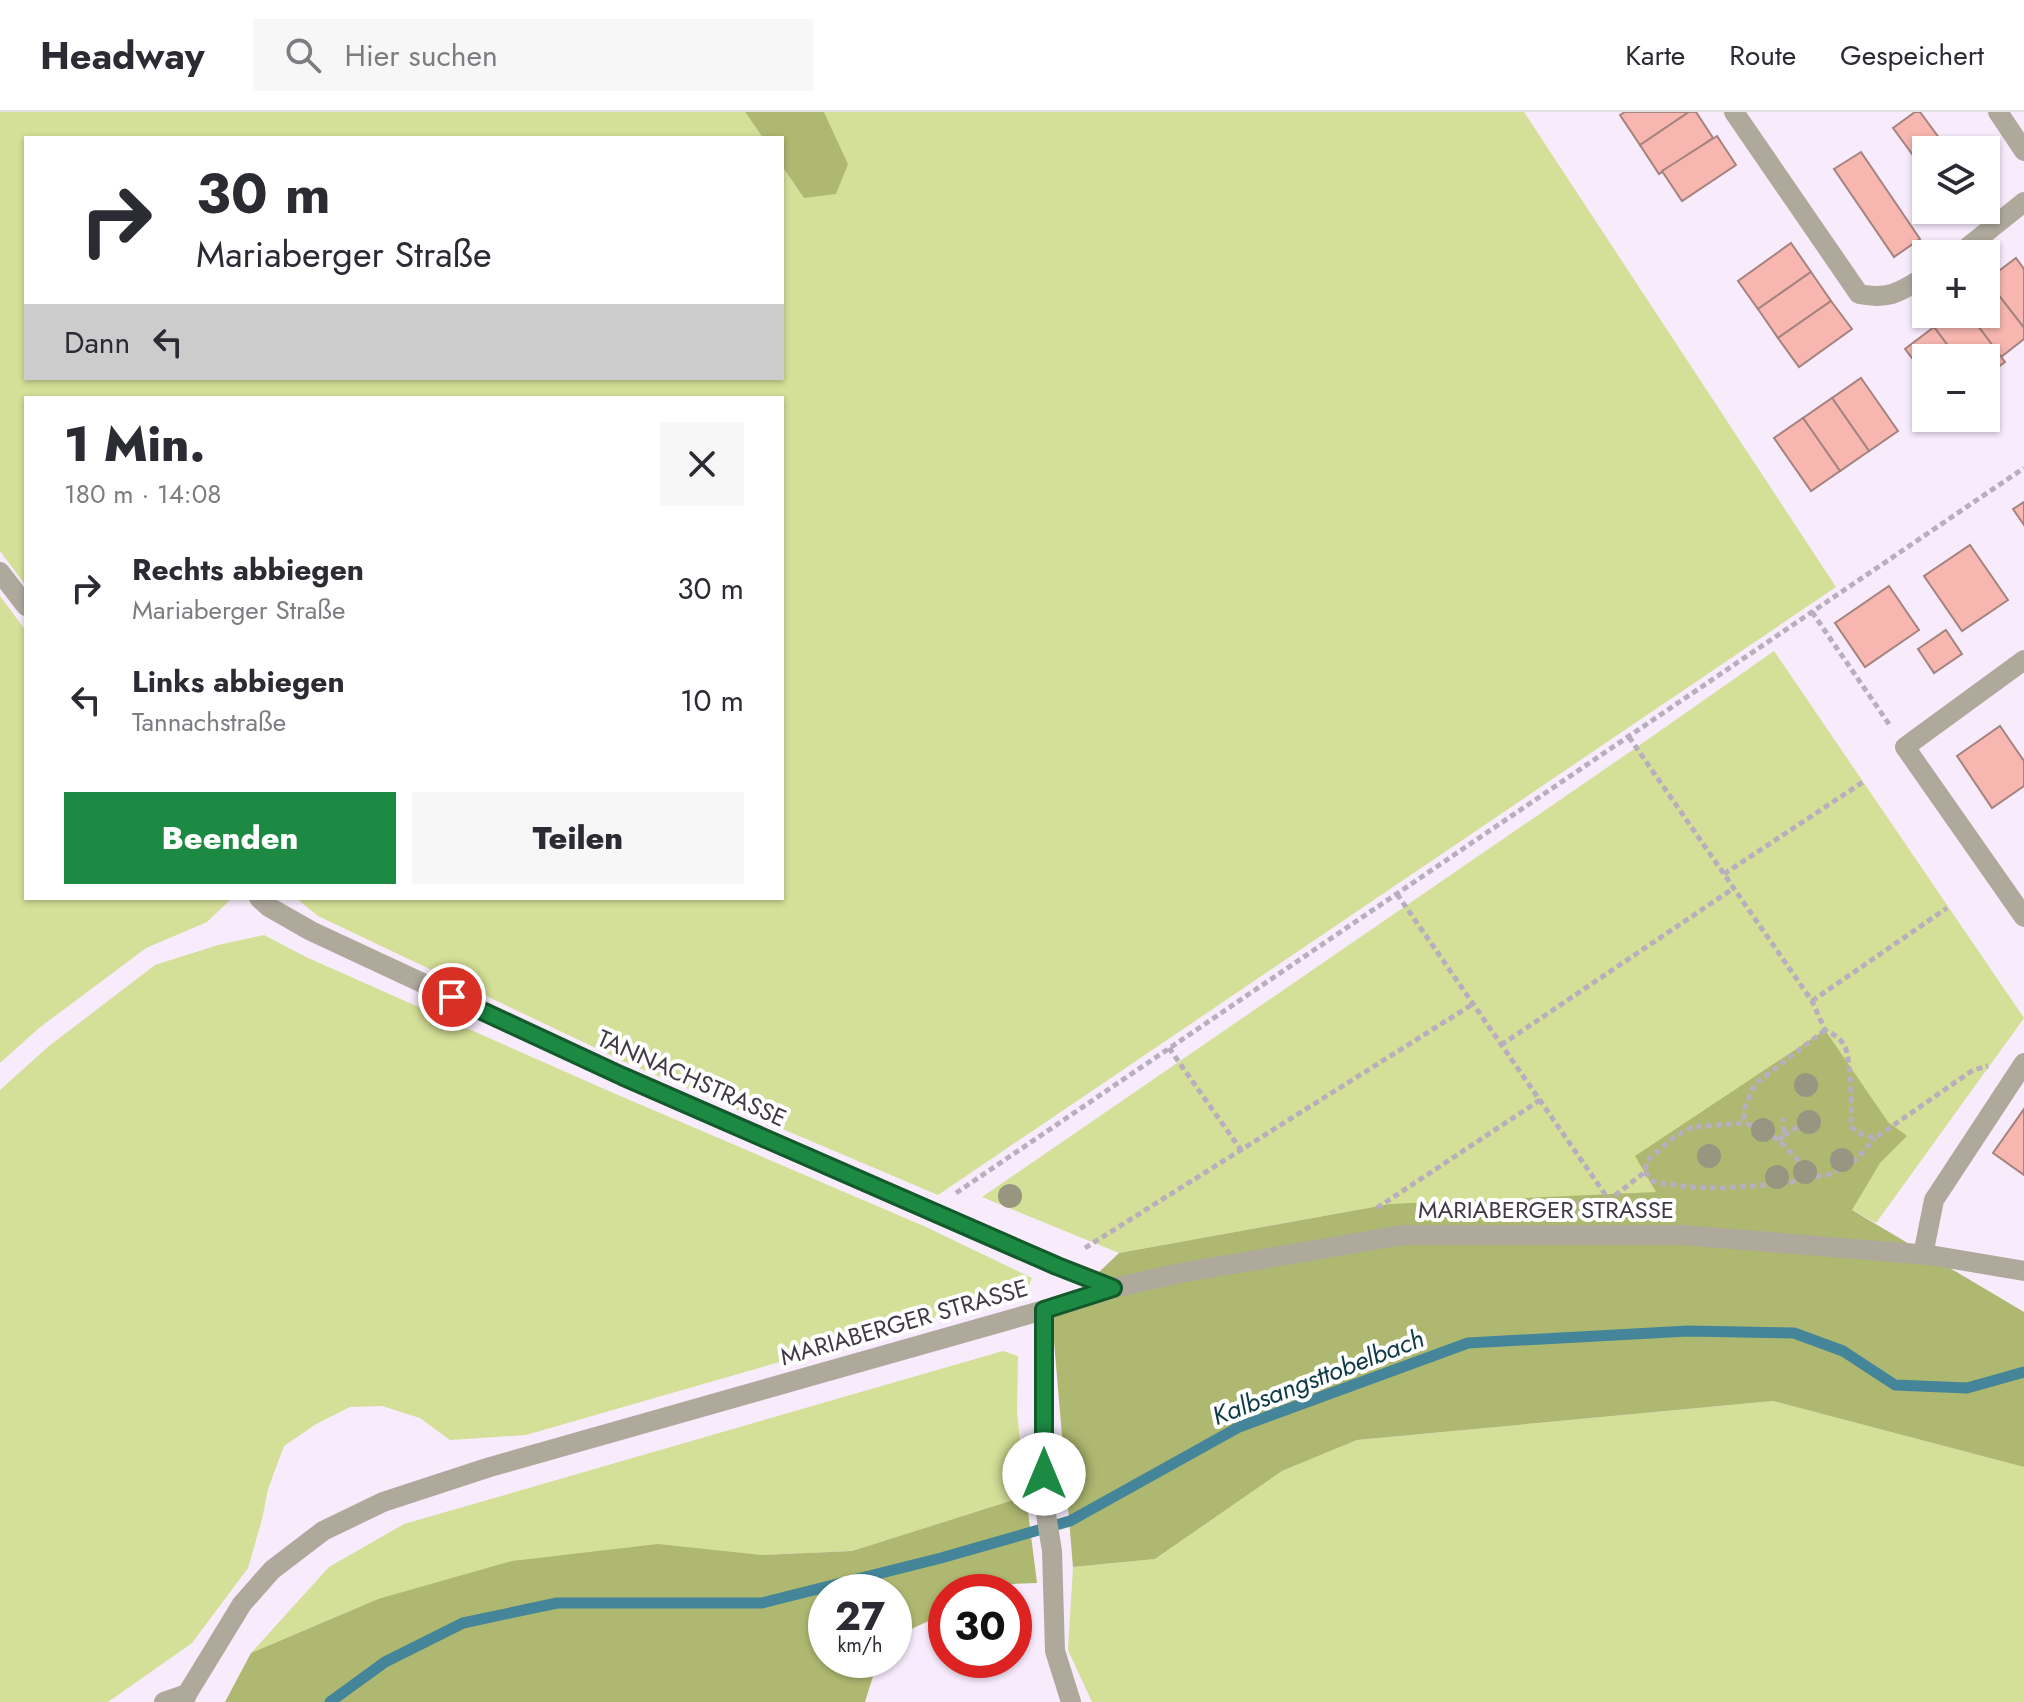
<!DOCTYPE html>
<html lang="de">
<head>
<meta charset="utf-8">
<style>
	:root { --surface:#fff; --page:#f7f7f7; --text:#2b2b33; --muted:#7c7c81; --line:#e1e1e2; --accent:#1c8a42 }
	body { margin:0; font-family:Jost,sans-serif; background:var(--page); color:var(--text); height:100vh; display:flex; flex-direction:column; font-size:30px; white-space:nowrap }
	* { box-sizing:border-box; margin:0 }
	p { font-size:26px; color:var(--muted) }
	.icon { flex:none; width:44px; height:44px; fill:none; stroke:currentColor; stroke-width:2; stroke-linecap:round; stroke-linejoin:round }
	.map { position:relative; flex:1; overflow:hidden }
	.panel { position:absolute; left:24px; top:284px; width:760px; height:504px; display:flex; flex-direction:column; background:var(--surface); border-radius:0px; box-shadow:0 2px 6px #0004 }
	.panel>* { flex:none }
	.guide { position:absolute; left:24px; top:24px; width:760px; height:244px; border-radius:0px; box-shadow:0 2px 6px #0004; background:#fff; color:var(--text); overflow:hidden }
	.buttons { position:absolute; left:1912px; top:24px; display:grid; gap:16px }
	.buttons a { display:grid; place-items:center; width:88px; height:88px; border-radius:0px; background:var(--surface); box-shadow:0 2px 6px #0004; font-size:40px }
	.speed { position:absolute; left:808px; top:1462px; display:flex; gap:16px; font-size:40px; font-weight:700; text-align:center }
	.speed>* { display:grid; place-content:center; width:104px; height:104px; border-radius:50%; background:var(--surface); box-shadow:0 2px 6px #0004; line-height:1 }
	.speed small { font-size:20px; font-weight:400 }
	.speed .limit { border:12px solid #d22; background:#fff; color:#111 }
	.pin { position:absolute; display:grid; place-items:center; width:68px; height:68px; color:#fff; margin:-34px; border:4px solid #fff; border-radius:50%; box-shadow:0 2px 8px #0007 }
	.me { position:absolute; width:88px; margin:-44px; rotate:0deg; stroke-linejoin:round; filter:drop-shadow(0 0 6px #0008) }
	.turn { display:flex; align-items:center; gap:28px; height:168px; padding:0 40px; font-size:36px }
	.turn .icon { width:104px; height:104px; stroke-width:2.5 }
	.turn b { display:block; font-size:56px; line-height:68px }
	.then { display:flex; align-items:center; height:76px; padding:0 40px; background:#0003; gap:16px; font-size:30px }
	.round { display:grid; place-items:center; flex:none; width:84px; height:84px; border-radius:0px; background:var(--page) }
	.headline { display:flex; align-items:center; justify-content:space-between; height:136px; padding:0 40px }
	h1 { font-size:48px; font-weight:800; line-height:60px }
	.action { display:flex; gap:16px; margin-top:auto; padding:16px 40px }
	.action a { flex:1; height:92px; border-radius:0px; background:var(--accent); color:#fff; font-size:32px; font-weight:800; line-height:92px; text-align:center }
	.action a+a { background:var(--page); color:var(--text) }
	ul { padding:0; list-style:none }
	li { display:flex; align-items:center; gap:24px; height:112px; padding:0 40px }
	li div { flex:1 }
	li b { display:block; font-size:30px }
	li em { font-style:normal }
	header { display:flex; align-items:center; gap:48px; box-sizing:border-box; height:112px; padding:0 40px; background:var(--surface); border-bottom:2px solid var(--line) }
	header strong { font-size:38px }
	nav { display:flex; gap:44px; margin-inline-start:auto; font-size:28px }
	.search { width:560px; height:72px; background:var(--page); display:flex; align-items:center; gap:20px; box-sizing:border-box; padding:0 28px; border-radius:0px; color:var(--muted); font-size:30px }
	.map>svg:first-child { display:block }
</style>
</head>
<body>
<header>
<strong>Headway</strong>
<div class="search"><svg class="icon" aria-label="search" viewBox="0 0 24 24"><circle cx="10" cy="10" r="6"/><path d="M15 15l6 6"/></svg>Hier suchen</div>
<nav><a>Karte</a><a>Route</a><a>Gespeichert</a></nav>
</header>
<div class="map">
<svg width="2024" height="1590" viewBox="0 0 2024 1590">
	<rect width="100%" height="100%" fill="#f7ebfc"/>
	<g fill="#d4df97">
		<polygon points="0,0 745,0 763,26 26,26 26,266 782,266 782,54 804,86 848,52 824,0 1524,0 1836,475 938,1083 625,950 318,804 296,786 782,786 782,286 26,286 26,474 0,439"/>
		<polygon points="0,484 26,519 26,786 232,786 207,810 146,836 39,916 0,951"/>
		<polygon points="1774,539 2024,906 1876,1111 1852,1098 1390,1092 1119,1141 982,1085 1637,635"/>
		<polygon points="264,823 308,846 611,980 926,1115 1032,1166 1026,1179 526,1323 450,1328 420,1306 382,1294 350,1295 316,1312 284,1334 268,1377 262,1407 248,1456 192,1531 108,1590 0,1590 0,978 49,934 155,853 218,833"/>
		<polygon points="1003,1239 1018,1244 1017,1300 1026,1384 852,1439 761,1443 378,1487 251,1541 329,1455 404,1412"/>
		<polygon points="1773,1289 2024,1355 2024,1590 1092,1590 1068,1538 1073,1455 1155,1447 1282,1359 1357,1328"/>
	</g>
	<g fill="#aeb870">
		<polygon points="745,0 824,0 848,52 836,82 804,86 782,54 782,26 763,26"/>
		<polygon points="1825,918 1888,1010 1907,1024 1880,1051 1852,1098 2024,1200 2024,1355 1773,1289 1357,1328 1282,1359 1155,1447 1073,1455 1052,1205 1119,1141 1390,1092 1656,1080 1635,1044"/>
		<polygon points="1026,1384 1037,1471 1012,1472 994,1480 946,1480 946,1501 894,1525 894,1480 826,1480 826,1548 878,1548 865,1590 225,1590 251,1541 378,1487 512,1449 658,1432 761,1443 852,1439"/>
	</g>
	<g fill="none" stroke-linecap="round" stroke-linejoin="round">
		<polyline stroke="#448599" stroke-width="11" points="330,1590 385,1550 463,1511 557,1491 762,1491 941,1446 1070,1409 1239,1315 1468,1231 1688,1219 1794,1221 1843,1239 1895,1273 1967,1276 2024,1260"/>
	</g>
	<g fill="#f7b6b0" stroke="#a5837f" stroke-width="2">
		<polygon points="1625,0 1689,0 1640,33 1620,3"/>
		<polygon points="1689,0 1696,0 1713,26 1659,62 1640,33"/>
		<polygon points="1915,0 1920,0 1948,38 1926,38 1926,61 1893,16"/>
		<polygon points="1717,24 1736,53 1682,89 1662,59"/>
		<polygon points="1861,40 1920,127 1894,145 1834,57"/>
		<polygon points="1791,131 1811,160 1758,197 1738,169"/>
		<polygon points="2016,146 2024,157 2024,216 1987,168"/>
		<polygon points="1811,160 1831,189 1778,226 1758,197"/>
		<polygon points="1987,168 2024,216 2024,227 2001,245 1969,202 1986,202 1986,169"/>
		<polygon points="1831,189 1852,217 1799,255 1778,226"/>
		<polygon points="1951,202 1969,202 2005,250 1986,264 1986,246 1957,246 1934,215"/>
		<polygon points="1934,215 1957,246 1926,246 1926,264 1905,237"/>
		<polygon points="1861,266 1898,319 1869,339 1832,286"/>
		<polygon points="1832,286 1869,339 1840,359 1803,306"/>
		<polygon points="1803,306 1840,359 1811,379 1774,326"/>
		<polygon points="2024,390 2024,413 2013,397"/>
		<polygon points="1970,433 2008,488 1962,519 1924,464"/>
		<polygon points="1889,474 1919,518 1865,555 1835,511"/>
		<polygon points="1946,518 1962,542 1934,561 1918,537"/>
		<polygon points="2000,614 2024,649 2024,674 1992,696 1957,644"/>
		<polygon points="2024,997 2024,1063 1993,1041"/>
	</g>
	<g fill="none" stroke-linecap="round" stroke-linejoin="round">
		<g stroke="#b9aebd" stroke-width="5" stroke-dasharray="6 4" stroke-linecap="butt">
			<polyline points="1812,500 1891,615"/>
			<path d="M 1629,625 L 1812,889 L 1825,918 C 1833,922 1841,926 1845,935 C 1851,946 1852,1001 1851,1015 L 1863,1023 L 1875,1026 L 1973,958 L 1988,954"/>
			<polyline points="1724,762 1863,670"/>
			<polyline points="1397,782 1609,1088"/>
			<polyline points="1812,889 1947,796"/>
			<polyline points="1825,918 1755,972 1745,995 1744,1005 1746,1011 1779,1028 1814,1065 1832,1062 1844,1053 1857,1047 1875,1026"/>
			<polyline points="1501,933 1734,776"/>
			<polyline points="1169,936 1241,1038"/>
			<polyline points="1784,1023 1803,1012"/>
			<polyline points="1779,1028 1784,1023 1783,1006"/>
			<polyline points="1645,1060 1654,1070 1690,1075 1722,1076 1783,1072 1814,1065"/>
			<polyline points="956,1081 2024,356"/>
			<polyline points="1557,1094 1609,1088 1645,1060 1647,1049 1673,1026 1692,1015 1746,1011"/>
			<polyline points="1377,1096 1540,988"/>
			<polyline points="1085,1136 1473,892"/>
		</g>
		<g stroke="#afa99c" stroke-width="20">
			<path d="M 1734,0 L 1859,182 C 1890,188 1900,180 1926,164"/>
			<polyline points="1998,0 2024,39"/>
			<polyline points="1959,142 2024,90"/>
			<polyline points="0,460 26,494"/>
			<polyline points="2024,548 1905,635 2024,805"/>
			<polyline points="259,786 269,795 311,819 622,964 1057,1154 1113,1176"/>
			<polyline points="1923,1143 1934,1088 2024,951"/>
			<polyline points="1044,1198 1044,1390 1052,1439 1055,1539 1071,1590"/>
			<polyline points="164,1590 187,1582"/>
			<polyline points="184,1590 187,1582 242,1492 272,1458 323,1419 383,1390 490,1355 1044,1198 1113,1176 1180,1161 1403,1123 1682,1123 1930,1143 2024,1159"/>
		</g>
	</g>
	<g fill="#989680">
		<circle cx="1806" cy="973" r="12"/>
		<circle cx="1809" cy="1010" r="12"/>
		<circle cx="1763" cy="1018" r="12"/>
		<circle cx="1709" cy="1044" r="12"/>
		<circle cx="1842" cy="1048" r="12"/>
		<circle cx="1805" cy="1060" r="12"/>
		<circle cx="1777" cy="1065" r="12"/>
		<circle cx="1010" cy="1084" r="12"/>
	</g>
	<g fill="none" stroke-linecap="round" stroke-linejoin="round">
		<defs>
			<polyline id="route" points="452,885 622,964 1057,1154 1113,1176 1044,1198 1044,1362"/>
		</defs>
		<use href="#route" stroke="#125a2b" stroke-width="20"/>
		<use href="#route" stroke="#1c8a42" stroke-width="14"/>
	</g>
	<g text-anchor="middle" dominant-baseline="central" stroke-width="8" stroke-linejoin="round" paint-order="stroke">
		<g font-size="24" fill="#413944" stroke="#fff">
			<text transform="translate(692 966) rotate(24)">TANNACHSTRASSE</text>
			<text x="1546" y="1097">MARIABERGER STRASSE</text>
			<text transform="translate(904 1210) rotate(-16)">MARIABERGER STRASSE</text>
		</g>
		<g font-size="26" font-style="italic" fill="#0e3a45" stroke="#fff">
			<text transform="translate(1318 1265) rotate(-21)">Kalbsangsttobelbach</text>
		</g>
	</g>
</svg>
<div class="buttons">
<a><svg class="icon" aria-label="layers" viewBox="0 0 24 24"><path d="M12 4l9 5-9 5-9-5zM3 14l9 5 9-5"/></svg></a>
<a>+</a>
<a>−</a>
</div>
<div class="speed"><div>27<small>km/h</small></div><div class="limit">30</div></div>
<div class="pin" style="left:452px;top:885px;background:#d93025"><svg class="icon" aria-label="arrive" viewBox="0 0 24 24"><path d="M6 21V4h12l-3 4 3 4H6"/></svg></div>
<svg class="me" style="left:1044px;top:1362px" viewBox="-20 -20 40 40"><circle r="19" fill="#fff"/><path d="M0-13L10 11 0 6-10 11z" fill="#1c8a42"/></svg>
<div class="guide">
<div class="turn"><svg class="icon" aria-label="right" viewBox="0 0 24 24"><path d="M7 20v-9h11M14 6l5 5-5 5"/></svg><div><b>30 m</b>Mariaberger Straße</div></div>
<div class="then">Dann<svg class="icon" aria-label="left" viewBox="0 0 24 24"><path d="M17 20v-9H6M10 6l-5 5 5 5"/></svg></div>
</div>
<section class="panel">
<div class="headline"><div><h1>1 Min.</h1><p>180 m · 14:08</p></div><a class="round"><svg class="icon" aria-label="close" viewBox="0 0 24 24"><path d="M6 6l12 12M18 6L6 18"/></svg></a></div>
<ul>
<li><svg class="icon" aria-label="right" viewBox="0 0 24 24"><path d="M7 20v-9h11M14 6l5 5-5 5"/></svg><div><b>Rechts abbiegen</b><p>Mariaberger Straße</p></div><em>30 m</em></li>
<li><svg class="icon" aria-label="left" viewBox="0 0 24 24"><path d="M17 20v-9H6M10 6l-5 5 5 5"/></svg><div><b>Links abbiegen</b><p>Tannachstraße</p></div><em>10 m</em></li>
</ul>
<div class="action"><a>Beenden</a><a>Teilen</a></div>
</section>
</div>
</body>
</html>
